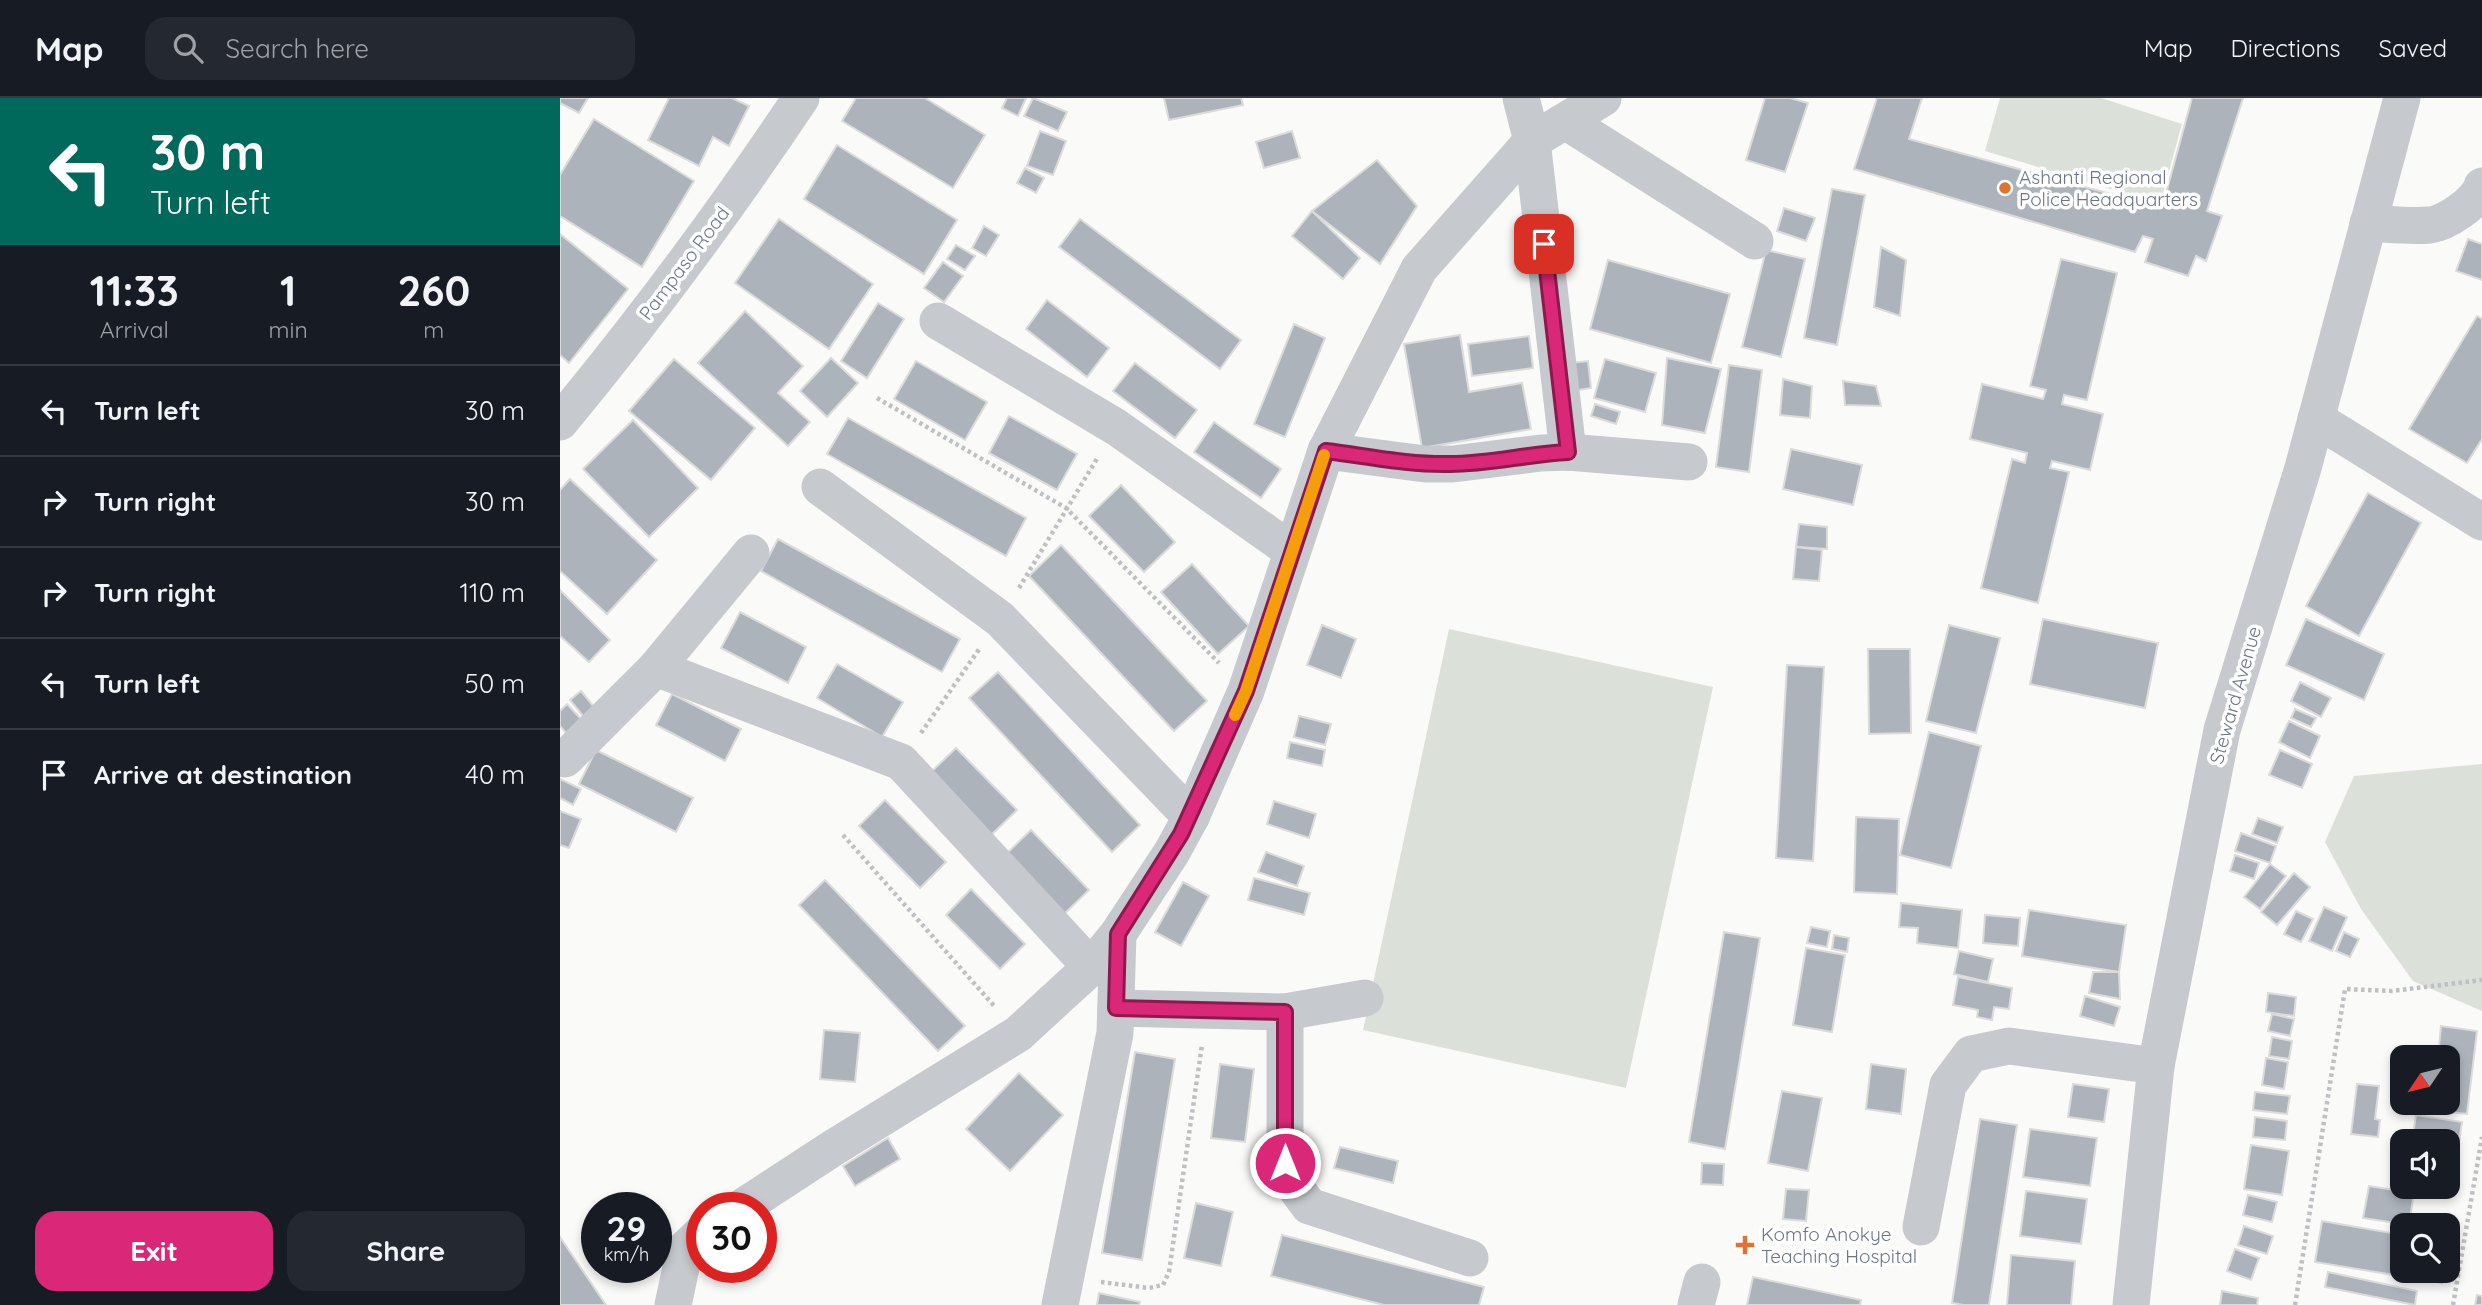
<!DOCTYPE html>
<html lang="en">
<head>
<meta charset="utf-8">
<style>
	:root { --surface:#171b24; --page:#242831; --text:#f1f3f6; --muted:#9ea1a6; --line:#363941; --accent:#db2777 }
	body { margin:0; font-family:Quicksand,sans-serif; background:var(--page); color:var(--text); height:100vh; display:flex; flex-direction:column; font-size:26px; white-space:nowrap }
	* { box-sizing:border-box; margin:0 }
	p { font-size:23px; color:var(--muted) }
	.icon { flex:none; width:38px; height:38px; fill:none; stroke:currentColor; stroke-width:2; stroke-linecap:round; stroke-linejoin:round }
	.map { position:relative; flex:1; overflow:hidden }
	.details { display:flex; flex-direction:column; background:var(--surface); width:560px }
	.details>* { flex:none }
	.top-card { background:#00695c; color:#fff; overflow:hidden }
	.needle { width:46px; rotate:235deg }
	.buttons { position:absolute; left:1830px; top:947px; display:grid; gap:14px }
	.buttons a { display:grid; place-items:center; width:70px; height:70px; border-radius:14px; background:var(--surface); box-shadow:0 4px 10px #0003; font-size:35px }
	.speed { position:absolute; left:21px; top:1094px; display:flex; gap:14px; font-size:35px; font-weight:700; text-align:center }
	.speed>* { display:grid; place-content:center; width:91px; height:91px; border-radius:50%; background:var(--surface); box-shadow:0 4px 10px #0003; line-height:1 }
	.speed small { font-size:18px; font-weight:400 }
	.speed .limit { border:10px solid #d22; background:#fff; color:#111 }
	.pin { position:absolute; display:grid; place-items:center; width:60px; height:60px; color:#fff; margin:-30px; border-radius:14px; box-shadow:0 4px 10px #0006 }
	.me { position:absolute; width:77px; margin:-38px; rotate:0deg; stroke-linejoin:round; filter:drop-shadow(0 0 5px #0008) }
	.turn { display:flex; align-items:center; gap:24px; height:147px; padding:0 35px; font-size:32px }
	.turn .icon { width:91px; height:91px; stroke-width:2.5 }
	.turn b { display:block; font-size:49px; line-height:60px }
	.eta { display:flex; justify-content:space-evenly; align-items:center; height:119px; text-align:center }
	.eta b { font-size:42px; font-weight:700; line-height:49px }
	.action { display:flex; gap:14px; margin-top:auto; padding:14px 35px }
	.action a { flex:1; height:80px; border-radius:21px; background:var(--accent); color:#fff; font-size:28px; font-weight:700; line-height:80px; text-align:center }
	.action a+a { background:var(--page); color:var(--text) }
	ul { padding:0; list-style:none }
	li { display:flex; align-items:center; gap:21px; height:91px; padding:0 35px; border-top:2px solid var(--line) }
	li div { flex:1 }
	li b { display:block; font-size:26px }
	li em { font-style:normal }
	header { display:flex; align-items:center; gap:42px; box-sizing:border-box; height:98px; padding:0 35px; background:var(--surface); border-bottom:2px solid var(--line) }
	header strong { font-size:33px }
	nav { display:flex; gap:38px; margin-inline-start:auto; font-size:24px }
	.search { width:490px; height:63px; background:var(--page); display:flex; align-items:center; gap:18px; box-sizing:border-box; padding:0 24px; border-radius:21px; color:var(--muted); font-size:26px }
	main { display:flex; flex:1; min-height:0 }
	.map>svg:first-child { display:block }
</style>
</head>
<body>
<header>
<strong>Map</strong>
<div class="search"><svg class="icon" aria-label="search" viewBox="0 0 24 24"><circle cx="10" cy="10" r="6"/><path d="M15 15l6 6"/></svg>Search here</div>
<nav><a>Map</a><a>Directions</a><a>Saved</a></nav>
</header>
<main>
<section class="details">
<div class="top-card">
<div class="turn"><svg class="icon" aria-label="left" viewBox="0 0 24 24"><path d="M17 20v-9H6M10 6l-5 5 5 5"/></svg><div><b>30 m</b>Turn left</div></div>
</div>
<div class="eta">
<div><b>11:33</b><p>Arrival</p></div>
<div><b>1</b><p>min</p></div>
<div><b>260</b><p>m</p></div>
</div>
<ul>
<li><svg class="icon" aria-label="left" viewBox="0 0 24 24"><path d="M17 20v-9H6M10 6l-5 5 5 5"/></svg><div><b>Turn left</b></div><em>30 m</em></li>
<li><svg class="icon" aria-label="right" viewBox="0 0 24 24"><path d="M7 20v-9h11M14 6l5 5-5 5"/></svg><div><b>Turn right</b></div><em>30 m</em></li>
<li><svg class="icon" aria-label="right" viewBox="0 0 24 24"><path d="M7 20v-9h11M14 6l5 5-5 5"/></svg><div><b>Turn right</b></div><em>110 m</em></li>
<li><svg class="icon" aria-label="left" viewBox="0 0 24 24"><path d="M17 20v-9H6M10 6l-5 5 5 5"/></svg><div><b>Turn left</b></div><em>50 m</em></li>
<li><svg class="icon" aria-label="arrive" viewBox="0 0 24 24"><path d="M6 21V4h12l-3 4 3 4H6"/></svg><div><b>Arrive at destination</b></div><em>40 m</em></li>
</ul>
<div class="action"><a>Exit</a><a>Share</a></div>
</section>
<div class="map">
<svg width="1922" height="1207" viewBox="0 0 1922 1207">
	<rect width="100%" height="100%" fill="#fafaf8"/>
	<g fill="#dbe1d9">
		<polygon points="1440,0 1541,0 1622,26 1600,106 1425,53"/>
		<polygon points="889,531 1153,589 1066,990 803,932"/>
		<polygon points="1922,666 1922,913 1853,883 1801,811 1765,744 1794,678"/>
	</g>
	<g fill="#acb3ba" stroke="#dbdcda" stroke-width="2">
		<polygon points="0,0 28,0 19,15 0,5"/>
		<polygon points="109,0 172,0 189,8 169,48 153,39 139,68 88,42"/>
		<polygon points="296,0 365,0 425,37 393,90 282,23"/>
		<polygon points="447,0 466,0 458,18 442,10"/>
		<polygon points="473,0 507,14 498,33 464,18"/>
		<polygon points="604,0 681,0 683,7 609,22"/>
		<polygon points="1205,0 1230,0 1248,5 1225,74 1186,62"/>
		<polygon points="1317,0 1362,0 1349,41 1602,110 1632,0 1683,0 1647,113 1662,118 1646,163 1636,158 1628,178 1585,164 1593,141 1583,138 1575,154 1294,71"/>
		<polygon points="34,21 134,83 82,169 0,118 0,77"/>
		<polygon points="480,33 506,43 493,77 467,68"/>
		<polygon points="732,33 740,60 704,70 696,44"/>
		<polygon points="277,47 397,122 364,176 244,101"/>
		<polygon points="817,62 857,108 820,166 752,113"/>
		<polygon points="465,70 484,80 476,95 457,85"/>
		<polygon points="1272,91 1305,97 1277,247 1244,240"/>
		<polygon points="1224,110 1255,120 1246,143 1217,133"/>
		<polygon points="752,113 800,160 783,181 732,138"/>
		<polygon points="219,121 313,186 269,251 175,185"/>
		<polygon points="520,121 681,242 660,271 499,149"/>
		<polygon points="424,128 439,137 426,158 412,150"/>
		<polygon points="0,136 68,191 9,265 0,257"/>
		<polygon points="1908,141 1922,146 1922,182 1896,173"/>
		<polygon points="396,147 415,158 405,172 387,161"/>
		<polygon points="1321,149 1346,162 1340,218 1314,209"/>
		<polygon points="1206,152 1245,161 1221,259 1182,249"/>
		<polygon points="1501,161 1557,175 1527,302 1504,297 1502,306 1543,316 1530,372 1492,363 1490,370 1509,374 1478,505 1421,490 1452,361 1465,365 1467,355 1410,341 1422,286 1483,301 1486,292 1470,288"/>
		<polygon points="1048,162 1170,196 1151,265 1030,231"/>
		<polygon points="383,164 403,178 384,204 364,190"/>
		<polygon points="487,202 549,250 527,279 466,231"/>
		<polygon points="318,205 344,221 307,280 281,263"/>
		<polygon points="185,213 243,268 218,295 250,324 228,348 138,265"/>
		<polygon points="1917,218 1922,221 1922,341 1907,365 1849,331"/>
		<polygon points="734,226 765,240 725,339 694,326"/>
		<polygon points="900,237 909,294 962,285 971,331 862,350 844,246"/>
		<polygon points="969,238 973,270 912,278 908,246"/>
		<polygon points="271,260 298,285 267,319 240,293"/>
		<polygon points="1107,260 1161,271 1145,335 1102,327"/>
		<polygon points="114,261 195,330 151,382 69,313"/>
		<polygon points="1045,261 1096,275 1085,314 1034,300"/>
		<polygon points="356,263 427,304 405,342 334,301"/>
		<polygon points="1028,263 1031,290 1006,294 1002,266"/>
		<polygon points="575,265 637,312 615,340 553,293"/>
		<polygon points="1169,267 1202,272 1189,374 1156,369"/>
		<polygon points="1223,281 1252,288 1250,320 1220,317"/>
		<polygon points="1283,283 1316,288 1321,308 1285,307"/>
		<polygon points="1035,306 1060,314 1056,326 1031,318"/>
		<polygon points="449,318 517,356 497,392 429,355"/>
		<polygon points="288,320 466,420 446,458 267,356"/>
		<polygon points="73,322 138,390 89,439 23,371"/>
		<polygon points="654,324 721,371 701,400 634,354"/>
		<polygon points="1231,351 1302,367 1293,407 1223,391"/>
		<polygon points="10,381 97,462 47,516 0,473 0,392"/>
		<polygon points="561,387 615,444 584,474 529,418"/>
		<polygon points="1808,395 1861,425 1799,538 1746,508"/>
		<polygon points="1239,426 1267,429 1267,451 1236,449"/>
		<polygon points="218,441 400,541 382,574 201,473"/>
		<polygon points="501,447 647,603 614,633 469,478"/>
		<polygon points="1236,449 1262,452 1259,483 1233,481"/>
		<polygon points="632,466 689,528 658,556 601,494"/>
		<polygon points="0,492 50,542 29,564 0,538"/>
		<polygon points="180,514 246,549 228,585 161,550"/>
		<polygon points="1483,521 1598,545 1585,610 1470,586"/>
		<polygon points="1746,521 1824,556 1804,602 1726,567"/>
		<polygon points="762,527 796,541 781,580 747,567"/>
		<polygon points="1389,527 1440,540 1416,635 1366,623"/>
		<polygon points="1308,551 1350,551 1351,635 1309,636"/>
		<polygon points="277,566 343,604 322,639 257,600"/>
		<polygon points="1227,567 1264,569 1253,763 1216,760"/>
		<polygon points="438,574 580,727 552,754 409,600"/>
		<polygon points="1740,584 1771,600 1761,619 1731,603"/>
		<polygon points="21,593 39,615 28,624 10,602"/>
		<polygon points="112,596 181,631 165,663 96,627"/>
		<polygon points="7,606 21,621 6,635 0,628 0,613"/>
		<polygon points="1735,611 1756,620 1751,629 1731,620"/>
		<polygon points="739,618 771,626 765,647 734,639"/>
		<polygon points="1729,623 1760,638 1750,660 1719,644"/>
		<polygon points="1369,634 1421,648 1391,770 1340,757"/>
		<polygon points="730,644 765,652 762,668 727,660"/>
		<polygon points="396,650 457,712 427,741 366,679"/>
		<polygon points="36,652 133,700 116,734 19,686"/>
		<polygon points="1720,652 1752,666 1742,690 1709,677"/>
		<polygon points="0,681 21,691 13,707 0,700"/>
		<polygon points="325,702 386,764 360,790 299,728"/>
		<polygon points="714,703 756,716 749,740 707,726"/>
		<polygon points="0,713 21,721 9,750 0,747"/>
		<polygon points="1296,719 1339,721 1337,796 1294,794"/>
		<polygon points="1698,720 1723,729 1717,745 1692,736"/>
		<polygon points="471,732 529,792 501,819 443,759"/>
		<polygon points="1681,735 1716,748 1710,765 1675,753"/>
		<polygon points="706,754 744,768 737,788 698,774"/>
		<polygon points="1675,757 1699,765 1694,781 1670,773"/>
		<polygon points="1710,766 1726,778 1700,811 1684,799"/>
		<polygon points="1734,775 1750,789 1717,827 1701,814"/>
		<polygon points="694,780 750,795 744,817 688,802"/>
		<polygon points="265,782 405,928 378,953 239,807"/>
		<polygon points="623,784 649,798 621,848 595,834"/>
		<polygon points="411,791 465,846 440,871 386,817"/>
		<polygon points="1341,805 1402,812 1398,850 1357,845 1358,830 1339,829"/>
		<polygon points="1764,809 1787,819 1772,853 1749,843"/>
		<polygon points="1469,812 1566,827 1559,874 1462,858"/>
		<polygon points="1736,813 1753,821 1741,844 1724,836"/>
		<polygon points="1425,817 1460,820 1458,848 1423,845"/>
		<polygon points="1251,829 1270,833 1267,849 1247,845"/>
		<polygon points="1164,834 1200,840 1165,1051 1129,1044"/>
		<polygon points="1784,834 1799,841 1790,859 1776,853"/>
		<polygon points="1274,837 1289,840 1287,854 1272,851"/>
		<polygon points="1246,850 1285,857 1272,934 1233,927"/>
		<polygon points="1399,853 1433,861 1428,884 1394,876"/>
		<polygon points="1533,874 1559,874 1560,901 1529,895"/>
		<polygon points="1398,879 1452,890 1449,911 1434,909 1432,922 1417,919 1418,912 1393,907"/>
		<polygon points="1708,895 1736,899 1734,918 1706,914"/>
		<polygon points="1525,898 1560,909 1554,928 1520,918"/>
		<polygon points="1712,916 1734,921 1730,938 1708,933"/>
		<polygon points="1881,928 1917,933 1907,1016 1871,1012 1872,1004 1888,1004 1888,959 1878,959"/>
		<polygon points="264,932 300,935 295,984 260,981"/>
		<polygon points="1712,939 1732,943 1729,961 1709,958"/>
		<polygon points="575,954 615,961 582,1162 542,1155"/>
		<polygon points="1706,960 1728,964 1724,991 1702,987"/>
		<polygon points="660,966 694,971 685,1044 651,1040"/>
		<polygon points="1311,966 1346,971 1341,1016 1306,1011"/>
		<polygon points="459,975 503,1017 450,1073 406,1031"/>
		<polygon points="1513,986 1549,991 1544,1024 1508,1019"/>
		<polygon points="1797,986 1819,988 1815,1021 1820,1022 1818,1039 1791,1036"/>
		<polygon points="1222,993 1262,1000 1248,1073 1208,1065"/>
		<polygon points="1695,994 1730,998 1727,1016 1693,1012"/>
		<polygon points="1856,1017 1902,1024 1892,1092 1869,1088 1888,1088 1888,1043 1852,1043"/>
		<polygon points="1695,1019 1727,1023 1725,1042 1693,1039"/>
		<polygon points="1420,1021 1457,1027 1429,1207 1404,1207 1392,1205"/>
		<polygon points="1470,1031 1537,1040 1530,1088 1463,1079"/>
		<polygon points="328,1040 340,1061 295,1088 283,1068"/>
		<polygon points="1691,1047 1729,1053 1722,1097 1684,1091"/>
		<polygon points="780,1049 838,1063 833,1085 774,1070"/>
		<polygon points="1142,1065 1164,1066 1163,1087 1141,1086"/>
		<polygon points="1809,1088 1854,1095 1849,1127 1803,1120"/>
		<polygon points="1226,1091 1249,1092 1246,1123 1223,1121"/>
		<polygon points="1466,1093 1527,1101 1521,1146 1460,1138"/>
		<polygon points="1688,1097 1717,1104 1712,1124 1683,1117"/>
		<polygon points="636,1105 673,1114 661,1168 624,1160"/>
		<polygon points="1762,1123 1843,1137 1843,1172 1884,1172 1882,1185 1755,1164"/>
		<polygon points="1684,1128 1713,1138 1707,1156 1678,1147"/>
		<polygon points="722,1137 924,1189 919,1207 824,1207 711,1178"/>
		<polygon points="0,1139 46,1207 0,1207"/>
		<polygon points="1675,1151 1699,1160 1691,1182 1667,1173"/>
		<polygon points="1451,1157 1515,1163 1511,1207 1447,1207"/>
		<polygon points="1768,1174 1857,1193 1855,1207 1765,1189"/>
		<polygon points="1193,1179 1301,1202 1300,1207 1187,1207"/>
		<polygon points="1662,1193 1698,1200 1697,1207 1660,1207"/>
		<polygon points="539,1195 580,1204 579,1207 537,1207"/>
		<polygon points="1917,1197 1922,1198 1922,1207 1915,1207"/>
	</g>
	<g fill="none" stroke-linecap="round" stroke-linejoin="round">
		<g stroke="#bec0c3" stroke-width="4.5" stroke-dasharray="3.5 3.5" stroke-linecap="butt">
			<polyline points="317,300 506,410 659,565"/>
			<polyline points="459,490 538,359"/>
			<polyline points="361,635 420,550"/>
			<polyline points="283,737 435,909"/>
			<polyline points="541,1184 589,1190 603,1187 609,1174 642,947"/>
			<polyline points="1735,1207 1785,891 1832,893 1922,882"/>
			<polyline points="1893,1207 1922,1039"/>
		</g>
		<g stroke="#c6c9cd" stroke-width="37">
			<polyline points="961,0 972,43 1008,354"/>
			<polyline points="1007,24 1195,143"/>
			<path d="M 1808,125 C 1828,126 1850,129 1870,127 C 1886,125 1918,104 1922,88"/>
			<polyline points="378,223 556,329 732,453"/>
			<polyline points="1756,321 1922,424"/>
			<path d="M 0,324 C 86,220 166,112 241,0"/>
			<polyline points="766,353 865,366 893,366 981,355 1008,354 1129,364"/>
			<polyline points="260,389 440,521 631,719"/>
			<polyline points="96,570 191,455"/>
			<polyline points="5,661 96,570 341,664 531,869"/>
			<polyline points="556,910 725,914 805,900"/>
			<polyline points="725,914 725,1065 738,1093 749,1108 910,1160"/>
			<polyline points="181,1110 273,1050 458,936 531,869 558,836 612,754 631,719 686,593 766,353 859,171 972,43 1043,0"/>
			<polyline points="1361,1129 1388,987 1411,956 1449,948 1596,968"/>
			<polyline points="113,1207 125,1151 142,1135"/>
			<polyline points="500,1207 555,935 558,836"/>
			<polyline points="1136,1207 1142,1184"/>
			<polyline points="1571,1207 1596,968 1662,632 1743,370 1842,0"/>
		</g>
	</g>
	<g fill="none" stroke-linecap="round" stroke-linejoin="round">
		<defs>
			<path id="route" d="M 725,1065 L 725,914 L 556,910 L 558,836 L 621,736 L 686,593 L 766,353 C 807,358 848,367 890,366 C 929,366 968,356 1008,354 L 984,146"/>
		</defs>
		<use href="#route" stroke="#8e194d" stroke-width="18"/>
		<use href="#route" stroke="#db2777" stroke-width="12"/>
		<polyline stroke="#f59e0b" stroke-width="12" points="675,617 686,593 764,357"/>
	</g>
	<g fill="#e07232" stroke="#fff" stroke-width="2.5">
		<circle cx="1445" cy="90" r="7"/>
		<path d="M1181.5 1136.5h7v7h7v7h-7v7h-7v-7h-7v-7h7z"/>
	</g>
	<g text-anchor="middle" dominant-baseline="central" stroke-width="7" stroke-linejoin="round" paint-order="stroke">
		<g font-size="19" fill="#6a7688" stroke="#fff" text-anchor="start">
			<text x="1459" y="79">Ashanti Regional<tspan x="1459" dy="22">Police Headquarters</tspan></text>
			<text x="1201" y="1136">Komfo Anokye<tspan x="1201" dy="22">Teaching Hospital</tspan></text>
		</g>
		<g font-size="19" fill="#6a7688" stroke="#fff">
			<text transform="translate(124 165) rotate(-53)">Pampaso Road</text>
			<text transform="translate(1675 597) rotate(-74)">Steward Avenue</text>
		</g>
	</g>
</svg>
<div class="buttons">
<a><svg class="needle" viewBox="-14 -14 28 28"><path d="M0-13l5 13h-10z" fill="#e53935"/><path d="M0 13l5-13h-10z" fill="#9ea1a6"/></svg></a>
<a><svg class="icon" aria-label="sound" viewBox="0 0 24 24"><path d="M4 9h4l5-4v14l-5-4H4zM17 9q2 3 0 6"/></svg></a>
<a><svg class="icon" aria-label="search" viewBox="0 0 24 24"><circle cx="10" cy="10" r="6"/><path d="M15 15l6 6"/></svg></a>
</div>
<div class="speed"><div>29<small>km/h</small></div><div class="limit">30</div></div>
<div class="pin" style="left:984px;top:146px;background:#d93025"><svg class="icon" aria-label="arrive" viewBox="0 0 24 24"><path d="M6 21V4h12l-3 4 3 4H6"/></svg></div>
<svg class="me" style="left:725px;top:1065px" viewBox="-20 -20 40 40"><circle r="17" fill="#db2777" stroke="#fff" stroke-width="3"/><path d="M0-11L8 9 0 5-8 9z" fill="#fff"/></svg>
</div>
</main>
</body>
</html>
